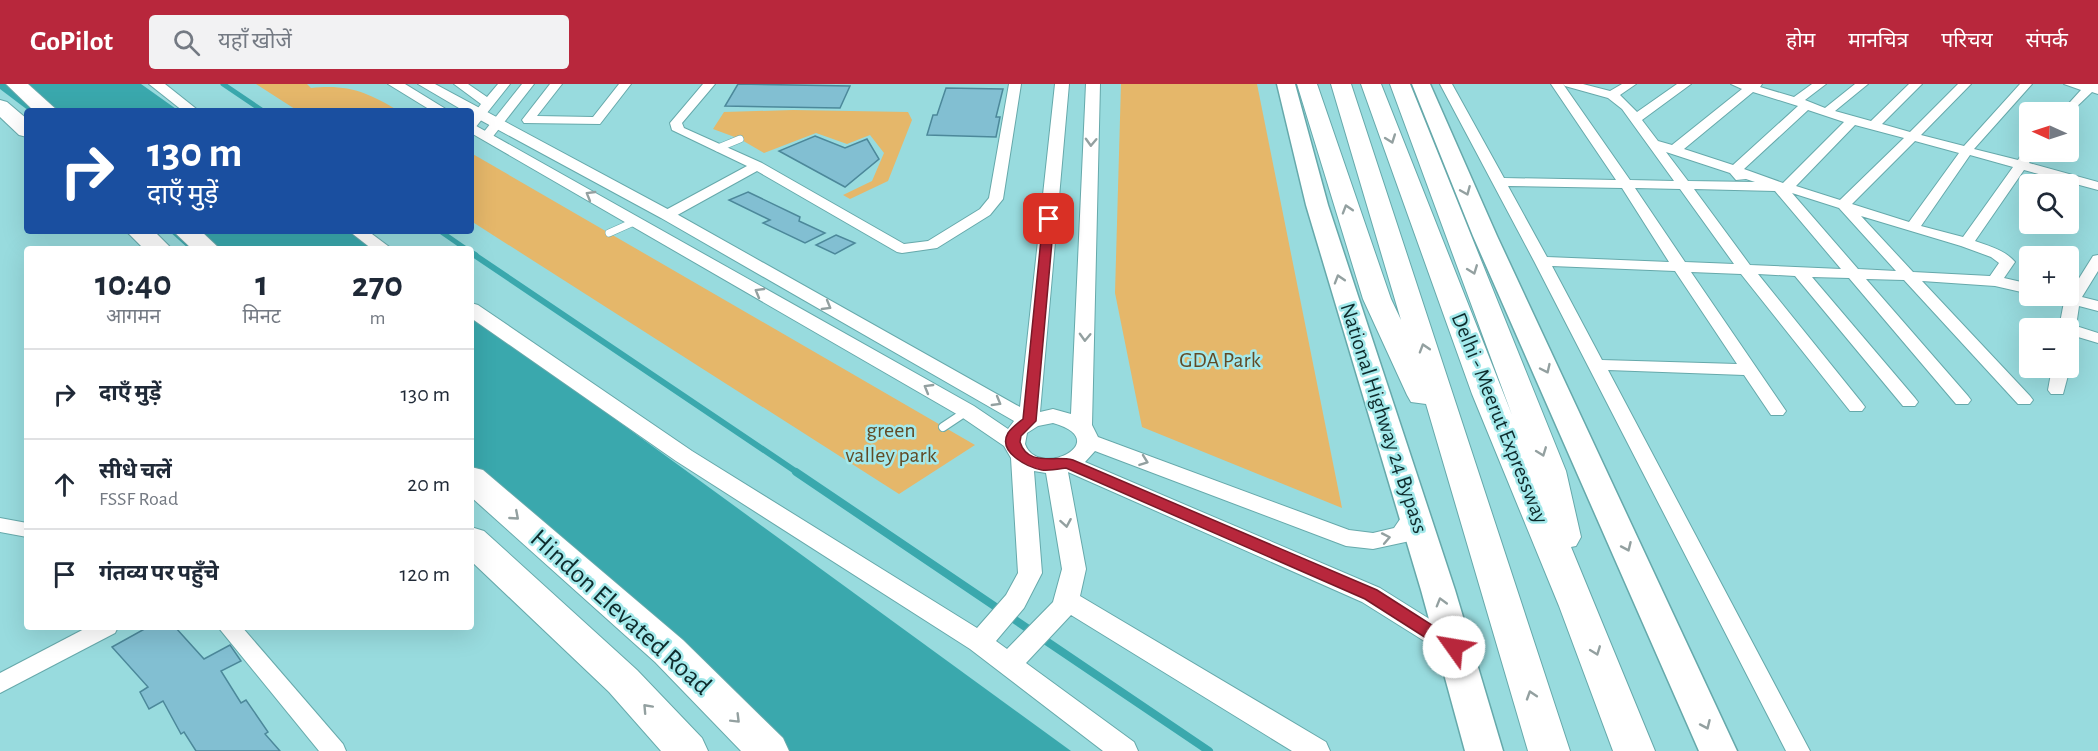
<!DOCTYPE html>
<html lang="hi">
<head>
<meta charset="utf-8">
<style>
	:root { --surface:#fff; --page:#f2f2f3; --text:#1f2937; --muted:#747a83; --line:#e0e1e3; --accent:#b8273c }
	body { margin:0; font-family:"Alegreya Sans","Noto Sans Devanagari",sans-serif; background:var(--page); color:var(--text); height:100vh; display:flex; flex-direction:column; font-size:22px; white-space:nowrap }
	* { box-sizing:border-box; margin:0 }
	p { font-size:20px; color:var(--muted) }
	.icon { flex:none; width:33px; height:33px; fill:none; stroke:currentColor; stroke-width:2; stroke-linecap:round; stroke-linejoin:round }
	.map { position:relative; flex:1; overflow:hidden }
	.drawer { position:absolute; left:24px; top:162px; width:450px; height:384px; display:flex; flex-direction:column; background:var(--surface); border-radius:6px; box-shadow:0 6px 24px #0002 }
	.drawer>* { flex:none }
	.banner { position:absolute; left:24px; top:24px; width:450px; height:126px; border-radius:6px; box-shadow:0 6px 24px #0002; background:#1a4fa0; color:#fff; overflow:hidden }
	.needle { width:39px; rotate:273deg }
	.buttons { position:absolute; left:2019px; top:18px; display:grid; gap:12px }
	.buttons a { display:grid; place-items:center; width:60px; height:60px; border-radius:6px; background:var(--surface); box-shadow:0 6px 24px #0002; font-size:30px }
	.pin { position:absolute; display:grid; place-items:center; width:51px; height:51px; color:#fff; margin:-26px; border-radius:12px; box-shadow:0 3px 9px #0006 }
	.me { position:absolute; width:66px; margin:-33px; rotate:302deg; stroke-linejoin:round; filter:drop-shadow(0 0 4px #0008) }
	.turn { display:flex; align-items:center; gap:21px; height:126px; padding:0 24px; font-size:27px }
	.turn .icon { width:78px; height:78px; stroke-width:2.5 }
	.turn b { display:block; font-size:42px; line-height:51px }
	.eta { display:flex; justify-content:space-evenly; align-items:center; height:102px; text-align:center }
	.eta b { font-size:36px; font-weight:700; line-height:42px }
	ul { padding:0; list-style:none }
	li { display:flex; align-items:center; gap:18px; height:90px; padding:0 24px; border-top:2px solid var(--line) }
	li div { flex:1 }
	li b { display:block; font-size:22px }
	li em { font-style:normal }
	header { display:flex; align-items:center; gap:36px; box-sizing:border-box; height:84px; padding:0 30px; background:var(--accent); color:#fff }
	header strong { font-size:28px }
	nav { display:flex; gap:33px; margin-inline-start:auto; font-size:21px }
	.search { width:420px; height:54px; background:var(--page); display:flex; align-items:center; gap:15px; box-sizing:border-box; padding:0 21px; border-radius:6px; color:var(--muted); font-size:22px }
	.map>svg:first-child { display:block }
</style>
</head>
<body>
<header>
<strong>GoPilot</strong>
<div class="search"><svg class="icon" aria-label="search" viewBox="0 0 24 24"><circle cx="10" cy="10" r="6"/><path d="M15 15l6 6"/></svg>यहाँ खोजें</div>
<nav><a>होम</a><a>मानचित्र</a><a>परिचय</a><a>संपर्क</a></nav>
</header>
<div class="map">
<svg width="2098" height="667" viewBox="0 0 2098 667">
	<rect width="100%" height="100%" fill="#98dbde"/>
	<g fill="#e5b76a">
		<path d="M 256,0 L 307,0 L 311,4 C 350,0 368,9 399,27 L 298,27 Z"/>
		<polygon points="1121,0 1257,0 1342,424 1142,343 1115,209"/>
		<polygon points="793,26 908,28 912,36 888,97 850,115 843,111 872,97 884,69 870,51 847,60 816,49 764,69 740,55 713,45 724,28"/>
		<polygon points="471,69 975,361 899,410 471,137"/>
	</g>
	<g fill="#3aa8ad">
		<polygon points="0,0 141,0 179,27 29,27 0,5"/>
		<polygon points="169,147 352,147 377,165 189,165"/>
		<polygon points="471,230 1071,667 766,667 471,412"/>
	</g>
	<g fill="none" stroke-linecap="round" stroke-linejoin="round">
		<g stroke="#3aa8ad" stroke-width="5">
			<polyline points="223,0 263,27"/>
			<polyline points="440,147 466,165"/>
			<polyline points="471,168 476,171"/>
		</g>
		<polyline stroke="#3aa8ad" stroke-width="6" points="473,170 798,389"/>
		<polyline stroke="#3aa8ad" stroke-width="8" points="796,388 1209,667"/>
	</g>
	<g fill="#82bfd2" stroke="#4c889a" stroke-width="1.5">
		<polygon points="738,0 850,2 840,24 725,22"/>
		<polygon points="946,4 1003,5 996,33 1000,33 996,53 927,51 933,31 937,31"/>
		<polygon points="815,52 845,64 867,55 879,75 845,103 779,67"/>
		<polygon points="748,108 800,133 799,137 825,149 805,159 763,139 770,136 729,116"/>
		<polygon points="836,151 855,159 835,170 816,161"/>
		<polygon points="148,543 175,543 204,575 230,561 241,577 221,587 241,619 246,616 268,648 265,650 280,667 196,667 184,648 181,650 163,617 149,625 140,608 148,603 112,563"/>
	</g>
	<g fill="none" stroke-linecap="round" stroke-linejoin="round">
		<defs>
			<g id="service-far1">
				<polyline points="718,64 740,55"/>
				<polyline points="609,149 636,137"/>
			</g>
			<polyline id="service" points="943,343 967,327"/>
			<g id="minor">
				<polygon points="454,0 468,0 487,13 498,0 510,0 475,44 471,45 471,33 481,20"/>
				<polygon points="522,0 534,0 491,55 483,55 481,52 483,49"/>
				<polygon points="550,0 562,0 537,32 593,33 619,0 631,0 600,40 524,39 522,36"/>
				<polygon points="703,0 715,0 682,39 684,44 762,79 904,160 928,157 980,125 989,114 1009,0 1021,0 1003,115 990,131 937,164 902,169 897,168 757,87 672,134 662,134 660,131 662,128 747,82 672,46 670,39"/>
				<path d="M 1440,0 L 1452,0 L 1504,94 L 1616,96 L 1551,0 L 1563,0 L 1630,96 L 1674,97 L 1622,25 L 1608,14 L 1565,2 L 1563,0 L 1583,0 L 1610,7 L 1622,0 L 1636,0 L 1620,11 L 1637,28 L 1677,0 L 1691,0 L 1642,36 L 1658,57 L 1672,61 L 1742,5 L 1731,0 L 1762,0 L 1760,3 L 1794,13 L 1812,0 L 1826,0 L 1805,16 L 1825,24 L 1855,0 L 1868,0 L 1835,27 L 1871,37 L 1909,0 L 1922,0 L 1882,40 L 1910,48 L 1958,0 L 1971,0 L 1921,51 L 1964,62 L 2020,0 L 2032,0 L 1974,65 L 2018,76 L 2025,65 L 2030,64 L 2030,68 L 2036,68 L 2029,79 L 2098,98 L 2098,106 L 2024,86 L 1975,157 C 1989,162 2005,166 2015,178 L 2004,194 L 2030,200 L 2030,210 L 1995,202 L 1922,197 L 2030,312 L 2033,316 L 2030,320 L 2018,320 L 1904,196 L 1866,195 L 1968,312 L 1971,316 L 1968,320 L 1956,320 L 1849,194 L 1812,193 L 1915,314 L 1918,318 L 1915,322 L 1903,322 L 1795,192 L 1758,190 L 1862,319 L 1865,323 L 1862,327 L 1850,327 L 1741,190 L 1691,188 L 1786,327 L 1783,331 L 1771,331 L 1744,291 L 1608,286 L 1810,667 L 1786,667 L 1534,177 ZM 1753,8 L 1798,22 L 1733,81 L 1684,65 ZM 1808,26 L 1844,38 L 1783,99 L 1744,85 ZM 1855,41 L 1904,54 L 1840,116 L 1796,102 ZM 1915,57 L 1959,69 L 1909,138 L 1852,120 ZM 1666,68 L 1730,89 L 1736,96 L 1746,95 L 1755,98 L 1688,97 ZM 1970,71 L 2013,83 L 1963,153 L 1921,142 ZM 1508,102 L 1622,104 L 1669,178 L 1547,173 ZM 1635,104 L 1680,105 L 1734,180 L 1685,178 ZM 1694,105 L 1775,107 L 1841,185 L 1750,181 ZM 1792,109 L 1839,124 L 1896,187 L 1858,185 ZM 1861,132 L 1961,162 L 1991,173 L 1999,179 L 1990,192 L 1913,188 ZM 1552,182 L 1675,187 L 1737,280 L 1602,276 Z"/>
				<polygon points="2064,0 2098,0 2098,10 2092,8 2068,31 2068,28 2061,28 2081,6"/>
				<polygon points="2098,171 2098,187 2082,213 2098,217 2098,227 2079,222 2076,242 2098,249 2098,259 2068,250 2068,244 2059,244 2064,218 2053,215 2051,212 2068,212 2093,172"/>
				<polygon points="2068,283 2070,284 2063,310 2051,310 2048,306 2052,284"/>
				<polygon points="0,434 27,439 27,453 0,448"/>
				<polygon points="88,543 118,543 115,549 0,609 0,589"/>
				<polygon points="218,543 242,543 343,660 346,667 319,667"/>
			</g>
			<g id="tertiary">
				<polygon points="149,0 165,0 199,27 183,27"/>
				<polygon points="388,0 405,0 449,27 432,27"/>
				<path d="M 418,0 L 435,0 L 673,128 L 1020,323 L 1055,0 L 1069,0 L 1040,328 L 1053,325 L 1071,330 L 1086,0 L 1100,0 L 1092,341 L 1098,353 L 1349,446 L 1373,449 L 1394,444 L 1407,425 L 1415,423 L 1423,425 L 1427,431 L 1410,457 L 1373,465 L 1346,462 L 1095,367 L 1085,378 L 1380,504 L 1463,556 L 1467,563 L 1463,570 L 1454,573 L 1445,570 L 1362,518 L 1068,388 L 1086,485 L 1080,512 L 1326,658 L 1330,667 L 1292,667 L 1071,531 L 1026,579 L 1134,658 L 1138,667 L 1103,667 L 970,565 L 676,377 L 471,234 L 471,219 L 478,221 L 692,367 L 977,544 L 1006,511 L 1018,489 L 1011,374 L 1004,362 L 960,332 L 471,49 L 471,39 L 974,322 L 1008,345 L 1014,337 L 661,134 L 471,31 L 471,27 L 464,27 ZM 1053,339 C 1116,357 1037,396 1025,360 L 1027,349 L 1038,342 ZM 1034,387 L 1046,389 L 1062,485 L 1053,518 L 1007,565 L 996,557 L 1024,524 L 1042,489 Z"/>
				<polygon points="349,147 368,147 392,165 372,165"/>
			</g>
			<g id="trunk">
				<polygon points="1277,0 1295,0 1328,121 1455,506 1503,667 1465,667 1421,506 1306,121"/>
				<polygon points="1412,0 1430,0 1497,152 1737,667 1699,667 1473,152"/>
			</g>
			<g id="motorway">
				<polygon points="6,0 28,0 58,27 34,27"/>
				<polygon points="1297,0 1317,0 1391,215 1401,236 1331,0 1351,0 1570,667 1528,667 1426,320 1411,318 1407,311 1363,215"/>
				<polygon points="1361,0 1381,0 1512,331 1390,0 1410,0 1566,387 1581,453 1576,462 1571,463 1655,667 1613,667 1559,522 1472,310"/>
				<polygon points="0,16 7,18 27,35 27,53 19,51 0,33"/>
				<polygon points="126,147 154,147 172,165 144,165"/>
				<polygon points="173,147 201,147 220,165 192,165"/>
				<polygon points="471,383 483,386 683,556 783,654 789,667 741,667 655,578 471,413"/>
				<polygon points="471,443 484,447 637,586 702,654 708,667 661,667 609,608 471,477"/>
			</g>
		</defs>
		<use href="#service-far1" stroke="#66a9ab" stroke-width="8"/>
		<use href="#service" stroke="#66a9ab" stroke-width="10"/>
		<use href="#minor" stroke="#66a9ab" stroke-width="2"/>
		<use href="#tertiary" stroke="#66a9ab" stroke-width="2"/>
		<use href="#trunk" stroke="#66a9ab" stroke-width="3"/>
		<use href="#motorway" stroke="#66a9ab" stroke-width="2"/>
		<use href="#service-far1" stroke="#fff" stroke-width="7"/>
		<use href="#service" stroke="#fff" stroke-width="8"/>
		<use href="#minor" fill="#fff" fill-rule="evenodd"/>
		<use href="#tertiary" fill="#fff" fill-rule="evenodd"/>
		<use href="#trunk" fill="#fff" fill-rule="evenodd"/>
		<use href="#motorway" fill="#fff" fill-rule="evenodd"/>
	</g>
	<defs><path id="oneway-chevron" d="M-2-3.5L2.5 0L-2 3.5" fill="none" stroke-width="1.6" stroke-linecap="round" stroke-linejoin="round" transform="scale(1.5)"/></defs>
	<g stroke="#93a0a0">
		<use href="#oneway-chevron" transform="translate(1391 55) rotate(70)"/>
		<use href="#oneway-chevron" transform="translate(1091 58) rotate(92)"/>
		<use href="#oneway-chevron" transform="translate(1466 107) rotate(67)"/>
		<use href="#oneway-chevron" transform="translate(590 111) rotate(-150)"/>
		<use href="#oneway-chevron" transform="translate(1347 125) rotate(-107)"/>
		<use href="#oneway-chevron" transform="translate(1473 186) rotate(69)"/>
		<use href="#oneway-chevron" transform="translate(1339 195) rotate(-107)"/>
		<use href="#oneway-chevron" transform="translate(759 208) rotate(-150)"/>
		<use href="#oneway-chevron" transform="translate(827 222) rotate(30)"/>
		<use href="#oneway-chevron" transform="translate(1085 253) rotate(92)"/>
		<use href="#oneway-chevron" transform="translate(1424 264) rotate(-107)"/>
		<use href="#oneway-chevron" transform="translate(1546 285) rotate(65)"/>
		<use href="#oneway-chevron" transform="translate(928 304) rotate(-150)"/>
		<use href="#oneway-chevron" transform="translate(997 318) rotate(30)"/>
		<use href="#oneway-chevron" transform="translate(1542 368) rotate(69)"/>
		<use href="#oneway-chevron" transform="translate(1144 377) rotate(20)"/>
		<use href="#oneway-chevron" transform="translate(515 432) rotate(41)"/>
		<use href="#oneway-chevron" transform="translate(1066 439) rotate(80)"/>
		<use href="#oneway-chevron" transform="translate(1386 454) rotate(-11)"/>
		<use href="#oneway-chevron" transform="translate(1627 463) rotate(66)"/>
		<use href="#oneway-chevron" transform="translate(1441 518) rotate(-106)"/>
		<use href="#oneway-chevron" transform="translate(1596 567) rotate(69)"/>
		<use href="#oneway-chevron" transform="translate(1531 611) rotate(-108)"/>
		<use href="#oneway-chevron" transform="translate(647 624) rotate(-133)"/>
		<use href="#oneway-chevron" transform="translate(736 635) rotate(45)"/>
		<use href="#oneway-chevron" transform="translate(1706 641) rotate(66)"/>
	</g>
	<path fill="#b8273c" stroke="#781927" stroke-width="1.5" d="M 1049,131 L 1054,135 L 1036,337 L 1021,352 L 1020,358 C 1028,383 1054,371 1073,376 L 1377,506 L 1460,559 L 1462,563 L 1460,568 L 1454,570 L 1448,568 L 1365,515 L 1066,384 C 1059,385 1049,387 1042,386 C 1027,383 997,368 1008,349 C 1011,344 1018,339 1023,335 L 1043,135 Z"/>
	<g text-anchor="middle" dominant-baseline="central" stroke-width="5" stroke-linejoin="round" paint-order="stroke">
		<g font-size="22" fill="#614b26" stroke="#a4e9eb">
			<text x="1220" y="276">GDA Park</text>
			<text x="891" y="346">green<tspan x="891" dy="25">valley park</tspan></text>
		</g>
		<g font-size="22" fill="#0e2b2c" stroke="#a4e9eb">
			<text transform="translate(1384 334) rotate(72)">National Highway 24 Bypass</text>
			<text transform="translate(1500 334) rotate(68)">Delhi - Meerut Expressway</text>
		</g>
		<g font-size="27" fill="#0e2b2c" stroke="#a4e9eb">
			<text transform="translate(621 528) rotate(42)">Hindon Elevated Road</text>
		</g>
	</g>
</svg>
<div class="buttons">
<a><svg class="needle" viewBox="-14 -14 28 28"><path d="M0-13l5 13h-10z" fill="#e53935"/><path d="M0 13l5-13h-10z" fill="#747a83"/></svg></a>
<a><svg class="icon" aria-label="search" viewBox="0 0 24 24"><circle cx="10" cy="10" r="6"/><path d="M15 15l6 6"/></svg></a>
<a>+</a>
<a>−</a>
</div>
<div class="pin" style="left:1049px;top:135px;background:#d93025"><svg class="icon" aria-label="arrive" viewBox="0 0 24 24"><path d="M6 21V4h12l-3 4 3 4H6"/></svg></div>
<svg class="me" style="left:1454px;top:563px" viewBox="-20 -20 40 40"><circle r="19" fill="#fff"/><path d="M0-13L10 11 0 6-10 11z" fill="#b8273c"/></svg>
<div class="banner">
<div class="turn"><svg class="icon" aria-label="right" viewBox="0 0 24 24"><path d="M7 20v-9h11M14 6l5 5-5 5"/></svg><div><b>130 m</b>दाएँ मुड़ें</div></div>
</div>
<section class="drawer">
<div class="eta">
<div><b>10:40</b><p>आगमन</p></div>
<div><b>1</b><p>मिनट</p></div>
<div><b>270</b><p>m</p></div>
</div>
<ul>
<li><svg class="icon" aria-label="right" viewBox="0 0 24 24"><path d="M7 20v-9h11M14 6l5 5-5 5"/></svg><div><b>दाएँ मुड़ें</b></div><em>130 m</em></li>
<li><svg class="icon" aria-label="ahead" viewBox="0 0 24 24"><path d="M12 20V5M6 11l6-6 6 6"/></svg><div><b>सीधे चलें</b><p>FSSF Road</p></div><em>20 m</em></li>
<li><svg class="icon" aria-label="arrive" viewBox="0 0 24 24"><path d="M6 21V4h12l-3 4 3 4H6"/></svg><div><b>गंतव्य पर पहुँचे</b></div><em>120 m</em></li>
</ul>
</section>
</div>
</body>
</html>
